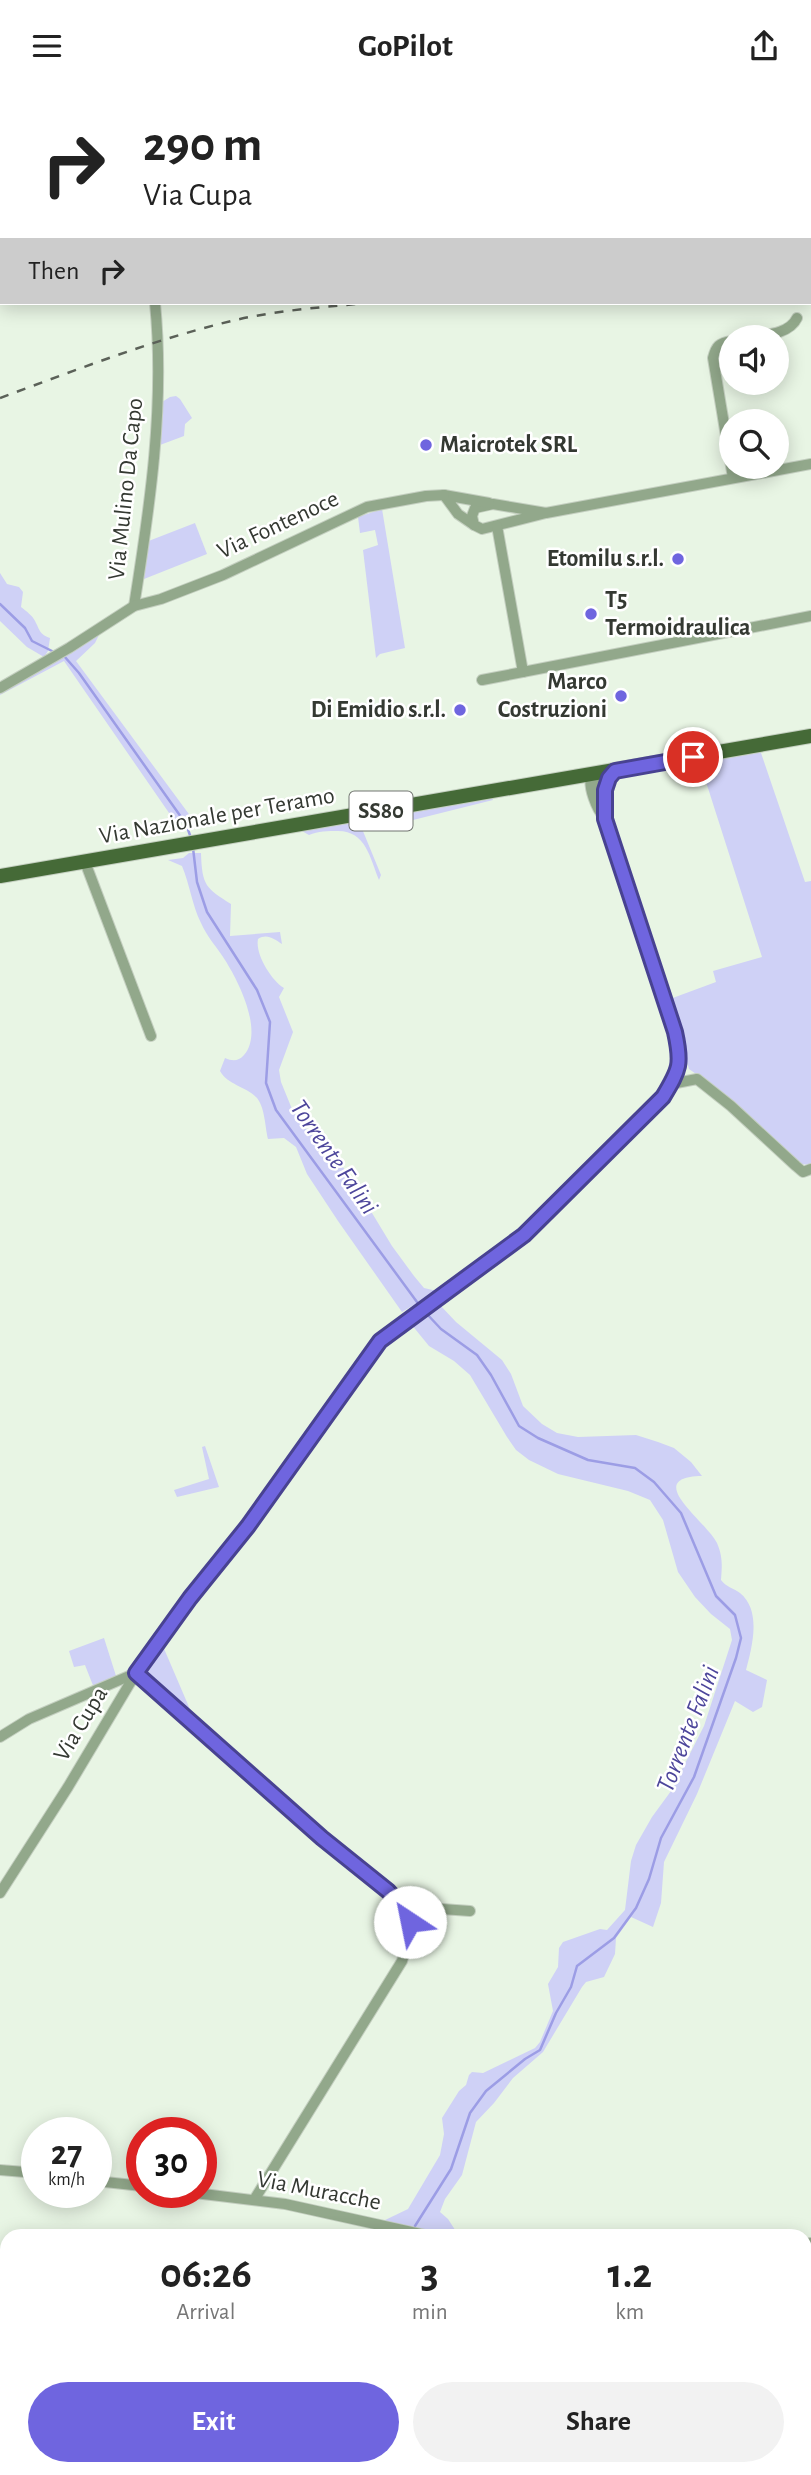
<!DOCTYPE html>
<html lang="en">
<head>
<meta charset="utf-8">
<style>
	:root { --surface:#fff; --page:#f2f2f2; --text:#222; --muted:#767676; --accent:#6f65df }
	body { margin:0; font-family:"Alegreya Sans",sans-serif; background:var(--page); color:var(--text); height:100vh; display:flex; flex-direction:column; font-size:26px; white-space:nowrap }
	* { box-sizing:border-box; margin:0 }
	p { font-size:23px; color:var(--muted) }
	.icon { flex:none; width:38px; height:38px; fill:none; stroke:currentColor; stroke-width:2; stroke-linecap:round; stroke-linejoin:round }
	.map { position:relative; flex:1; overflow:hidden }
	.panel { position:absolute; left:0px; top:2138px; width:812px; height:247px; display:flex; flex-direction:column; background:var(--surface); border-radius:21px 21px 0 0; box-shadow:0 4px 18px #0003 }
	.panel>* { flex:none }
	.hud { position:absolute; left:0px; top:0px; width:812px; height:214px; box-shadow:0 4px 18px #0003; background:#fff; color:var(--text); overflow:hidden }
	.controls { position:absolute; left:719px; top:234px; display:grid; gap:14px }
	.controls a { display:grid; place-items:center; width:70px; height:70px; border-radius:50%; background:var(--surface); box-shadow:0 4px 18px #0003; font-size:35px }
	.speed { position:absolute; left:21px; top:2026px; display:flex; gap:14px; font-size:35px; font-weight:700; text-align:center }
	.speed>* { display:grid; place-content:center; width:91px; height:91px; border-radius:50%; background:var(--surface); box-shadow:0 4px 18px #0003; line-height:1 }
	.speed small { font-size:18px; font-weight:400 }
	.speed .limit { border:10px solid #d22; background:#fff; color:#111 }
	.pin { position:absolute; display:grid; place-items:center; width:60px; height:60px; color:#fff; margin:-30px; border:4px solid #fff; border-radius:50%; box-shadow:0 2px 7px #0007 }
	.me { position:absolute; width:77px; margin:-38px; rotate:326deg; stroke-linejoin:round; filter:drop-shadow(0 0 5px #0008) }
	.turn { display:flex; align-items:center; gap:24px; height:147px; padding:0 28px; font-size:32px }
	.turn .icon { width:91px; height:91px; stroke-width:2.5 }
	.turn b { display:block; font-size:49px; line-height:60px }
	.then { display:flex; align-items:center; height:66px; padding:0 28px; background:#0003; gap:14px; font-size:26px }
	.eta { display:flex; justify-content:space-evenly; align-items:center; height:119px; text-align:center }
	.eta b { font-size:42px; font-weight:700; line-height:49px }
	.cta { display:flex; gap:14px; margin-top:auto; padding:14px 28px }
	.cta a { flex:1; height:80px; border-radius:42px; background:var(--accent); color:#fff; font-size:28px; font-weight:700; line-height:80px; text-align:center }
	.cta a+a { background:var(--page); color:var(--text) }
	header { display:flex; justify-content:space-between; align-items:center; height:91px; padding:0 28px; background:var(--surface); font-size:32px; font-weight:700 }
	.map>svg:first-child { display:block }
</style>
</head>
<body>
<header><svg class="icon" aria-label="menu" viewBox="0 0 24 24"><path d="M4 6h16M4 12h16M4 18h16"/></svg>GoPilot<svg class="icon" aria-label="share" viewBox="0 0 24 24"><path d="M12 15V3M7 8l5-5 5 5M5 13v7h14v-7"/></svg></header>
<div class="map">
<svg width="811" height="2384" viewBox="0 0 811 2384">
	<rect width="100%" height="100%" fill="#e8f5e4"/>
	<g fill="#cfd1f6">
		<polygon points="176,305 180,308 192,327 185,333 184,345 160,354 162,311 170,306"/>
		<polygon points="382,418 405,557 380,563 376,567 363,459 378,454 375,439 360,442 358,426"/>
		<polygon points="195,432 207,463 139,490 146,451"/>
		<path d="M 0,482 L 7,493 L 19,496 L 23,501 L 21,516 C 26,520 33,525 35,530 C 40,539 39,543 50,547 L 48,560 L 44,566 L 27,556 L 0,530 Z"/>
		<polygon points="99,544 95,552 76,570 194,730 176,732 64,570 0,604 0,602"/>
		<polygon points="760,659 805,791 811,790 811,1074 800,1073 713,995 689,978 670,908 716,891 713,880 762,866 699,669"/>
		<polygon points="492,706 493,709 405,731 377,732 368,737 365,728"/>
		<path d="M 358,728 L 381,784 L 379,789 C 370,767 366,740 338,740 C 328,740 318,740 309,744 L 300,739 Z"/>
		<path d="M 189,762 L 201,762 C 202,795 206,797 231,813 L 230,845 L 280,841 L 282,853 C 274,848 267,842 258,848 C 255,863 271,889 284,897 L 279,906 L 293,941 L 279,979 L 281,991 L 292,1018 L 305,1037 L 329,1058 L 349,1084 L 392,1155 L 414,1185 L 424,1197 L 437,1200 L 402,1221 L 338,1130 L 307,1083 L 296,1056 L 284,1047 L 268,1048 C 265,1036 265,1015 256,1006 C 245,995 228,994 220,980 L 225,967 C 232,970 238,971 244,964 C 264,941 239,891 225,869 C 217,856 207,846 201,832 C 192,814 190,794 182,775 L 168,769 L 183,767 Z"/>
		<path d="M 439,1213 L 456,1231 L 502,1269 L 511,1283 L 523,1315 L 542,1333 L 557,1342 L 578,1346 L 636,1344 L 658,1351 L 674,1357 L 691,1371 L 702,1385 C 641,1386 706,1430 717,1452 C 723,1466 722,1475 721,1489 C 726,1496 733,1497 740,1502 C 762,1520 752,1556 746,1579 L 767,1589 L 762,1616 L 753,1621 L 735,1610 L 697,1703 L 664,1771 L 661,1812 L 653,1836 L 631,1826 L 616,1847 L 615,1863 L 604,1886 L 586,1891 L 582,1896 L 543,1961 L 513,1987 L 494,2012 L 476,2031 L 462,2084 L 445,2108 L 440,2121 L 448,2128 L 459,2145 L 446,2145 L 381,2131 L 408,2118 L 440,2064 L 444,2043 L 442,2027 L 459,2000 L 466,1994 L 469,1984 L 472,1981 L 483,1982 L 535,1957 L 540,1951 L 553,1920 L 548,1893 L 558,1876 L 559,1857 L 563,1851 L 600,1838 L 607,1839 L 625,1819 L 631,1770 L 636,1754 L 652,1726 L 671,1700 L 704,1635 L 732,1549 L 730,1538 L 711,1523 L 695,1506 L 678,1481 L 663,1429 L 650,1409 L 628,1400 L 558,1383 L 529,1369 L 516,1359 L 507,1346 L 470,1284 L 454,1270 L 429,1255 L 411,1233 Z"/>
		<polygon points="205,1355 219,1396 177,1406 174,1399 209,1388 202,1356"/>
		<polygon points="104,1547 117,1588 94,1597 85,1574 74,1576 69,1560"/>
		<polygon points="162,1553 192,1623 192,1629 141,1583"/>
	</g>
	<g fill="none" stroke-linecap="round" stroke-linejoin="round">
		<g stroke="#9c9de5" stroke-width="2.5">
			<polyline points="0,513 25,537 32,550 52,560"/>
			<polyline points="64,565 79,582 186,733 191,747"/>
			<polyline points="193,757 197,791 207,821 257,899 270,931 266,992 276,1019 417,1211"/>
			<polyline points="415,2135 451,2078 470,2022 486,2000 525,1968 540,1959 556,1922 571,1896 577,1875 614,1847 636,1817 649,1788 661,1747 694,1686 736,1567 741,1547 735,1524 716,1505 681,1422 654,1391 635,1377 588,1369 538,1347 519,1335 491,1284 477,1264 441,1238 426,1222"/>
			<polyline points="333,2384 335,2378"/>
		</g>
		<defs>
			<g id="minor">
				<polyline points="148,0 148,2"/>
				<path d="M 746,247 C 763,244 789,244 797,227"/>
				<path d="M 732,250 C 719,252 716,255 713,267 L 733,387"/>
				<polyline points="546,422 493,413 475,417 472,425 474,434 482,438 546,422 811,373"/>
				<polyline points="474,434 458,423 444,404 489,412"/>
				<polyline points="497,435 523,581"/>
				<path d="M 134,515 C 150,415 165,314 155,212"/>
				<polyline points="482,589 811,525"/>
				<polyline points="0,597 69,557 134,515 161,508 223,484 367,416 426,405 444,404"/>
				<path d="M 591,683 C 600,691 605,712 605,725"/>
				<polyline points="85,771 151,945"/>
				<polyline points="671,993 697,988 731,1015 796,1075 803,1081 811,1078"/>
				<polyline points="0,1646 29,1628 136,1582 322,1747 388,1800 410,1825 409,1846 402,1870 254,2109"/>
				<path d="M 0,1802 L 68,1696 L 136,1582 L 189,1507 L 248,1435 L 380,1250 L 524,1144 L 663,1006 C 680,977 683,974 675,941 L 605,728 C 596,717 588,697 591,683"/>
				<polyline points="410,1825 428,1817 470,1820"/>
				<polyline points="0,2079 37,2082"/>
				<polyline points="96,2090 142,2095"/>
				<polyline points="195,2102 285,2113 434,2146"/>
				<polyline points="805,2153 811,2152"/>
			</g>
			<polyline id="major" points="0,785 811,645"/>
		</defs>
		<use href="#minor" stroke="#c4cfc0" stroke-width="12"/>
		<use href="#major" stroke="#c4cfc0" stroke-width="16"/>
		<use href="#minor" stroke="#92a88b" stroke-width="10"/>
		<use href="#major" stroke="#456a37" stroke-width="14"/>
		<g stroke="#5b6158" stroke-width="2.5" stroke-dasharray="9 9" stroke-linecap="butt">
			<polyline points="810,165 811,165"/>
			<path d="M 0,307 C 79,278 157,247 240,228 C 281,219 325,216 367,212"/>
		</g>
	</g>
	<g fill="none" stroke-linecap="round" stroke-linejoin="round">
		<defs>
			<path id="route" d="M 410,1831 L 410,1825 L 388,1800 L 322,1747 L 136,1582 L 190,1507 L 248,1435 L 380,1250 L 524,1144 L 663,1006 C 680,978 682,973 675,941 L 605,728 L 605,699 L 609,687 L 615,680 L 693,666"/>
		</defs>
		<use href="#route" stroke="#484291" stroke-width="18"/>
		<use href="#route" stroke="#6f65df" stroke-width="12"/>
	</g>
	<g fill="#6f65df" stroke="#fff" stroke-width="2.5">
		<circle cx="426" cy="354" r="7"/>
		<circle cx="678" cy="468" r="7"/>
		<circle cx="591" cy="523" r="7"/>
		<circle cx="621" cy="605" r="7"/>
		<circle cx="460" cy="619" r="7"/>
	</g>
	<g text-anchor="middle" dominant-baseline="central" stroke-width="5" stroke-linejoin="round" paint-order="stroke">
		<rect fill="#fff" stroke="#717470" stroke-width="2" x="349.5" y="700.5" width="63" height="39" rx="5"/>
		<g font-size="23" font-weight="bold" fill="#343932">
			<text x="381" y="720">SS80</text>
		</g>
		<g font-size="24" font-weight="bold" fill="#343932" stroke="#fff" text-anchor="end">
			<text x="440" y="354" text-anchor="start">Maicrotek SRL</text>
			<text x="664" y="468">Etomilu s.r.l.</text>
			<text x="605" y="509" text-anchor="start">T5<tspan x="605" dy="28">Termoidraulica</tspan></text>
			<text x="607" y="591">Marco<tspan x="607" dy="28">Costruzioni</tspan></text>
			<text x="446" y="619">Di Emidio s.r.l.</text>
		</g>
		<g font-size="24" fill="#343932" stroke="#fff">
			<text transform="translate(126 398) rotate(-84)">Via Mulino Da Capo</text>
			<text transform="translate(278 434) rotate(-25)">Via Fontenoce</text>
			<text transform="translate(217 725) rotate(-10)">Via Nazionale per Teramo</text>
			<text transform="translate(81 1633) rotate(-59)">Via Cupa</text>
			<text transform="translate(319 2100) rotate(11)">Via Muracche</text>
		</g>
		<g font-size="26" font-style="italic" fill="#4d469b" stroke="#fff">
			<text transform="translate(334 1066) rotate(55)">Torrente Falini</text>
			<text transform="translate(688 1638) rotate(-69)">Torrente Falini</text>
		</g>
	</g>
</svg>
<div class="controls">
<a><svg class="icon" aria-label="sound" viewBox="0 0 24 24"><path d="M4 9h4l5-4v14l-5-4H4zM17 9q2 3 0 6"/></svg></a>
<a><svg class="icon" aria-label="search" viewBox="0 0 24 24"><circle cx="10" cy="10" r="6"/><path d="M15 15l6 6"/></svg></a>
</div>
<div class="speed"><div>27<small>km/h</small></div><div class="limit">30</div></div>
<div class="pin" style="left:693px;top:666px;background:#d93025"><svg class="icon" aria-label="arrive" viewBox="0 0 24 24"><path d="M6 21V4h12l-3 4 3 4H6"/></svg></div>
<svg class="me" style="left:410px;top:1831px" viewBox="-20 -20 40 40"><circle r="19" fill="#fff"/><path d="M0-13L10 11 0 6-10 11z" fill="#6f65df"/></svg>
<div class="hud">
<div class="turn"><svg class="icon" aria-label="right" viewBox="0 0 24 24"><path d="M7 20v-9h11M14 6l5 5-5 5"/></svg><div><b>290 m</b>Via Cupa</div></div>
<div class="then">Then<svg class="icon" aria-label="right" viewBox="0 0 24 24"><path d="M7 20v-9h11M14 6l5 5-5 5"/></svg></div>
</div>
<section class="panel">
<div class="eta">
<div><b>06:26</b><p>Arrival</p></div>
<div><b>3</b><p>min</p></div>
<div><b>1.2</b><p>km</p></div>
</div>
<div class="cta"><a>Exit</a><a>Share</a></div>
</section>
</div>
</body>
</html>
